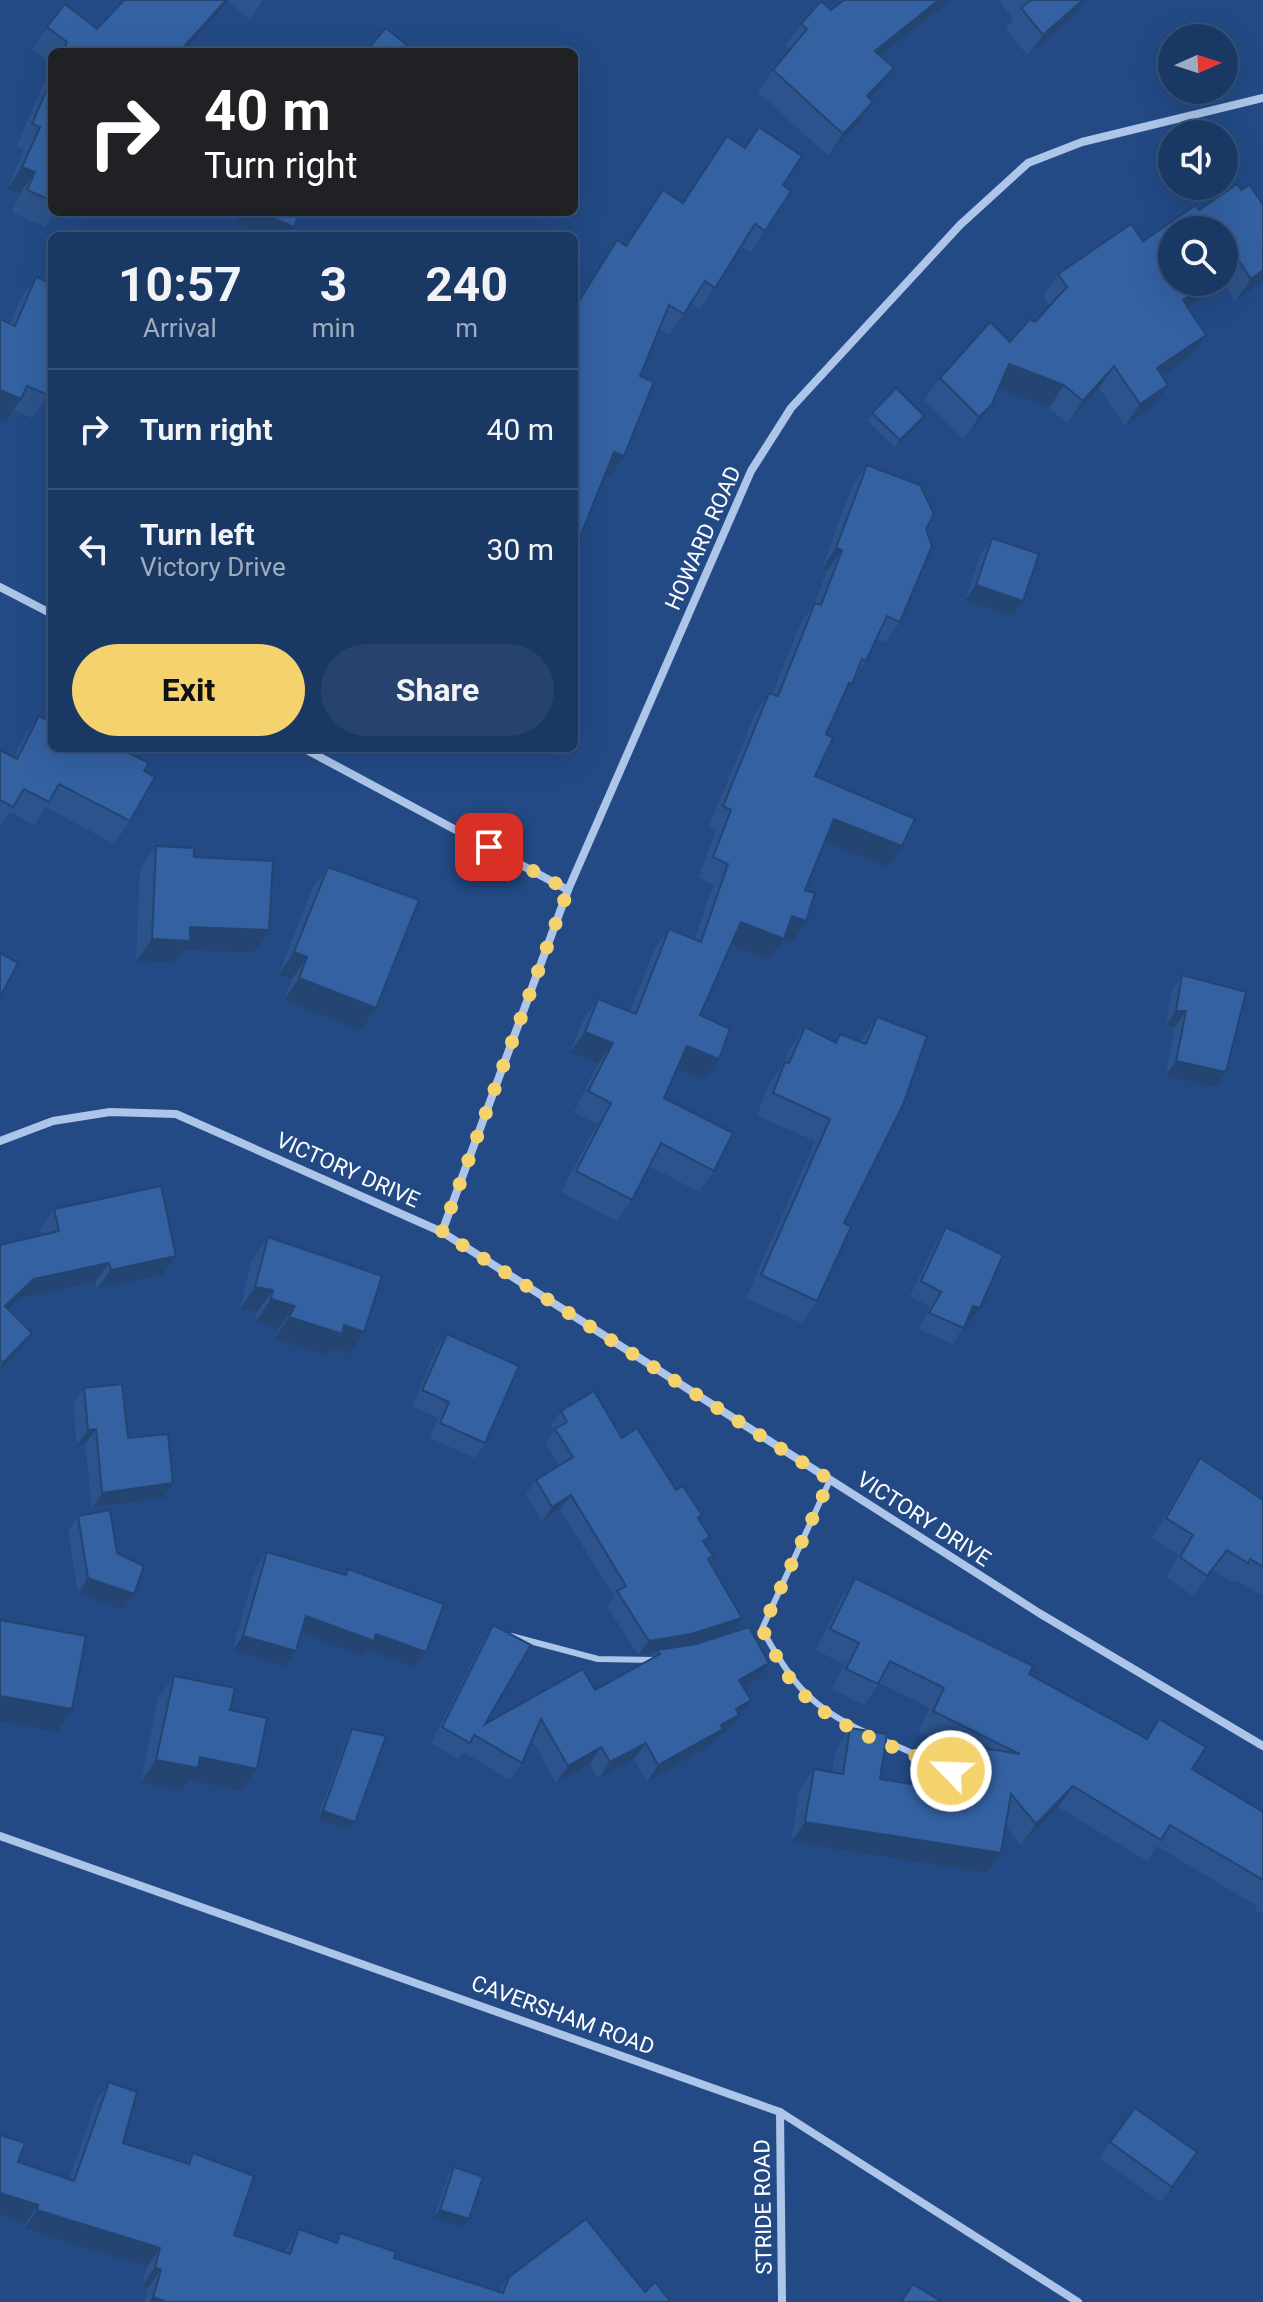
<!DOCTYPE html>
<html lang="en">
<head>
<meta charset="utf-8">
<style>
	:root { --surface:#1a3864; --page:#27436d; --text:#f1f3f6; --muted:#9facbf; --line:#385278; --accent:#f4d26e }
	body { margin:0; font-family:Roboto,sans-serif; background:var(--page); color:var(--text); height:100vh; display:flex; flex-direction:column; font-size:30px; white-space:nowrap }
	* { box-sizing:border-box; margin:0 }
	p { font-size:26px; color:var(--muted) }
	.icon { flex:none; width:44px; height:44px; fill:none; stroke:currentColor; stroke-width:2; stroke-linecap:round; stroke-linejoin:round }
	.map { position:relative; flex:1; overflow:hidden }
	.panel { position:absolute; left:48px; top:232px; width:530px; height:520px; display:flex; flex-direction:column; background:var(--surface); border-radius:12px; box-shadow:0 8px 32px #0002,0 0 0 2px var(--line) }
	.panel>* { flex:none }
	.top-card { position:absolute; left:48px; top:48px; width:530px; height:168px; border-radius:12px; box-shadow:0 8px 32px #0002,0 0 0 2px var(--line); background:#202124; color:#fff; overflow:hidden }
	.needle { width:52px; rotate:87deg }
	.tools { position:absolute; left:1158px; top:24px; display:grid; gap:16px }
	.tools a { display:grid; place-items:center; width:80px; height:80px; border-radius:50%; background:var(--surface); box-shadow:0 8px 32px #0002,0 0 0 2px var(--line); font-size:40px }
	.pin { position:absolute; display:grid; place-items:center; width:68px; height:68px; color:#fff; margin:-34px; border-radius:16px; box-shadow:0 4px 12px #0006 }
	.me { position:absolute; width:88px; margin:-44px; rotate:294deg; stroke-linejoin:round; filter:drop-shadow(0 0 6px #0008) }
	.turn { display:flex; align-items:center; gap:28px; height:168px; padding:0 24px; font-size:36px }
	.turn .icon { width:104px; height:104px; stroke-width:2.5 }
	.turn b { display:block; font-size:56px; line-height:68px }
	.eta { display:flex; justify-content:space-evenly; align-items:center; height:136px; text-align:center }
	.eta b { font-size:48px; font-weight:700; line-height:56px }
	.action { display:flex; gap:16px; margin-top:auto; padding:16px 24px }
	.action a { flex:1; height:92px; border-radius:48px; background:var(--accent); color:#111; font-size:32px; font-weight:700; line-height:92px; text-align:center }
	.action a+a { background:var(--page); color:var(--text) }
	ul { padding:0; list-style:none }
	li { display:flex; align-items:center; gap:24px; height:120px; padding:0 24px; border-top:2px solid var(--line) }
	li div { flex:1 }
	li b { display:block; font-size:30px }
	li em { font-style:normal }
	.map>svg:first-child { display:block }
</style>
</head>
<body>
<div class="map">
<svg width="1263" height="2302" viewBox="0 0 1263 2302">
	<rect width="100%" height="100%" fill="#234a85"/>
	<g fill="none" stroke-linecap="round" stroke-linejoin="round">
		<g stroke="#acc5e9" stroke-width="6">
			<path d="M 830,1480 L 762,1629 C 791,1683 811,1708 867,1733"/>
			<polyline points="511,1636 598,1659 655,1660"/>
			<polyline points="881,1739 944,1767"/>
		</g>
		<g stroke="#acc5e9" stroke-width="8">
			<polyline points="0,587 52,614"/>
			<polyline points="303,748 568,890"/>
			<polyline points="0,1141 53,1121 110,1112 176,1114 442,1232 1039,1613 1263,1746"/>
			<polyline points="442,1232 568,890 751,471 791,408 960,225 1028,163 1082,142 1263,98"/>
			<polyline points="0,1836 780,2112 1078,2302"/>
			<polyline points="780,2112 782,2302"/>
		</g>
	</g>
	<g fill="#2c538b">
		<polygon points="124,0 267,0 250,20 229,2 183,52 52,52 52,212 56,212 45,227 12,212 20,194 7,189 24,149 17,146 52,64 32,49 65,4 97,29"/>
		<polygon points="844,0 951,0 880,56 878,90 870,99 858,123 828,156 758,92 773,70 790,49 786,45 801,24 831,10"/>
		<polygon points="999,0 1085,0 1073,17 1028,56 1006,30 1013,19"/>
		<polygon points="727,136 783,185 765,231 750,252 741,246 700,309 691,303 669,335 659,329 640,376 610,477 605,475 574,552 574,306 617,240 626,246 663,190 683,202"/>
		<polygon points="1199,210 1263,282 1235,301 1224,284 1188,308 1206,335 1190,357 1162,376 1153,407 1125,426 1099,388 1067,423 1049,408 999,388 992,404 976,426 964,440 924,400 940,378 1010,342 1035,322 1050,306 1043,296 1058,274 1143,241"/>
		<polygon points="36,277 48,395 32,418 14,410 6,422 10,324 20,299"/>
		<polygon points="872,413 924,416 919,424 895,448 867,420"/>
		<polygon points="867,465 926,529 900,622 885,642 876,639 866,661 842,697 826,734 815,776 902,846 888,867 825,842 805,890 792,942 784,939 769,960 731,945 700,1015 719,1059 704,1080 677,1068 664,1098 714,1171 699,1192 649,1166 632,1200 617,1221 561,1192 597,1124 574,1112 598,1064 570,1052 583,1020 598,999 630,1012 654,950 669,929 695,939 713,885 699,877 716,830 709,826 755,714 769,693 772,694 800,624 815,603 827,571 822,569 852,486"/>
		<polygon points="992,538 1012,616 965,600 981,553"/>
		<polygon points="52,715 52,748 144,771 130,821 114,844 46,807 34,825 10,812 0,826 0,750 14,757 23,738 39,716 48,721"/>
		<polygon points="156,846 194,857 254,953 184,950 174,963 136,961 140,868"/>
		<polygon points="328,867 360,1030 284,1000 292,979 279,974 312,889"/>
		<polygon points="1182,975 1226,1072 1216,1087 1165,1076 1175,1027 1165,1026 1172,991"/>
		<polygon points="877,1017 844,1223 817,1301 802,1323 746,1298 815,1141 757,1116 769,1084 781,1067 789,1049 805,1027 835,1042 840,1034 860,1042"/>
		<polygon points="54,1209 162,1275 97,1289 95,1282 20,1298 8,1309 32,1333 18,1353 0,1371 0,1245 42,1235 40,1229"/>
		<polygon points="946,1227 969,1323 966,1322 953,1344 919,1329 930,1307 910,1296 936,1242"/>
		<polygon points="268,1237 349,1354 332,1348 327,1356 274,1339 279,1329 256,1321 257,1312 240,1309 252,1260"/>
		<polygon points="447,1334 485,1443 474,1458 430,1438 438,1418 412,1406 436,1349"/>
		<polygon points="84,1388 163,1498 92,1508 85,1444 77,1445 73,1403"/>
		<polygon points="561,1411 622,1438 702,1515 699,1519 705,1544 713,1556 710,1561 732,1632 758,1679 744,1687 751,1700 727,1732 717,1737 711,1745 647,1782 634,1759 598,1779 590,1764 556,1783 532,1740 522,1763 510,1780 463,1752 458,1759 431,1743 482,1642 493,1625 485,1724 595,1690 652,1658 656,1652 638,1655 607,1606 614,1597 560,1509 542,1521 526,1494 536,1480 559,1466 545,1443 554,1431 551,1425"/>
		<polygon points="1200,1458 1263,1500 1263,1596 1236,1580 1234,1583 1213,1570 1193,1596 1166,1577 1179,1555 1152,1538 1186,1478"/>
		<polygon points="78,1516 123,1610 78,1593 68,1531"/>
		<polygon points="267,1552 344,1574 348,1569 426,1652 415,1667 367,1650 363,1656 301,1633 296,1651 285,1666 232,1651 256,1567"/>
		<polygon points="855,1578 1146,1738 1159,1719 1192,1769 1263,1812 1263,1914 1255,1910 1257,1906 1157,1846 1147,1861 1058,1807 1021,1845 1005,1825 987,1873 791,1842 799,1790 814,1769 832,1772 836,1749 850,1728 880,1779 931,1787 934,1770 949,1750 963,1756 964,1754 918,1732 930,1708 879,1683 864,1705 832,1689 844,1664 816,1650 841,1598"/>
		<polygon points="174,1676 230,1710 257,1769 241,1791 189,1780 182,1791 141,1782 158,1698"/>
		<polygon points="352,1729 349,1829 317,1819 347,1737"/>
		<polygon points="109,2082 123,2143 186,2163 193,2153 234,2235 284,2252 286,2248 299,2229 334,2242 340,2233 394,2258 499,2291 509,2277 645,2292 671,2302 144,2302 148,2288 142,2286 147,2267 24,2228 25,2224 0,2215 0,2135 18,2162 69,2179 96,2101"/>
		<polygon points="1135,2108 1197,2152 1161,2202 1099,2158"/>
		<polygon points="454,2167 469,2219 463,2227 434,2217 448,2175"/>
	</g>
	<g fill="#244471">
		<polygon points="226,0 230,0 183,52 179,52"/>
		<polygon points="264,0 267,0 250,20"/>
		<polygon points="939,0 951,0 860,72 875,51"/>
		<polygon points="1078,0 1085,0 1073,17 1028,56 1043,35"/>
		<polygon points="894,68 878,90 852,118 867,96"/>
		<polygon points="873,102 858,123 828,156 843,134"/>
		<polygon points="22,167 35,172 20,194 7,189"/>
		<polygon points="243,212 258,212 294,227 287,236 269,236 236,222"/>
		<polygon points="1239,261 1224,284 1167,322 1183,300 1209,282 1224,282 1224,272"/>
		<polygon points="1263,270 1263,282 1235,301 1251,279"/>
		<polygon points="1206,335 1190,357 1141,390 1157,368"/>
		<polygon points="574,355 579,357 574,365"/>
		<polygon points="1009,364 1064,385 1049,408 993,386"/>
		<polygon points="1114,366 1099,388 1067,423 1083,401"/>
		<polygon points="1168,385 1153,407 1125,426 1140,404"/>
		<polygon points="0,390 21,399 6,422 0,419"/>
		<polygon points="992,404 976,426 964,440 979,417"/>
		<polygon points="924,416 919,424 895,448 900,440"/>
		<polygon points="614,452 624,456 610,477 599,473"/>
		<polygon points="836,548 842,550 827,571 822,569"/>
		<polygon points="976,585 1023,601 1012,616 965,600"/>
		<polygon points="834,819 902,846 888,867 820,840"/>
		<polygon points="792,916 806,921 792,942 778,937 784,939 769,960 726,943 741,922"/>
		<polygon points="190,927 269,930 254,953 184,950 174,963 136,961 152,939"/>
		<polygon points="294,952 307,957 292,979 279,974"/>
		<polygon points="299,978 376,1008 360,1030 284,1000"/>
		<polygon points="1176,1011 1186,1011 1175,1027 1165,1026"/>
		<polygon points="585,1032 613,1043 598,1064 570,1052"/>
		<polygon points="687,1046 719,1059 704,1080 673,1067"/>
		<polygon points="1176,1061 1226,1072 1216,1087 1165,1076"/>
		<polygon points="176,1256 162,1275 97,1289 111,1270"/>
		<polygon points="109,1263 95,1282 20,1298 0,1317 5,1306 34,1279"/>
		<polygon points="255,1287 273,1290 257,1312 240,1309"/>
		<polygon points="271,1299 295,1306 279,1329 256,1321"/>
		<polygon points="973,1306 980,1308 969,1323 962,1321"/>
		<polygon points="289,1317 344,1325 364,1332 349,1354 332,1348 327,1356 274,1339"/>
		<polygon points="32,1333 18,1353 0,1371 0,1366 3,1363"/>
		<polygon points="96,1429 85,1444 77,1445 88,1430"/>
		<polygon points="173,1483 163,1498 92,1508 102,1493"/>
		<polygon points="571,1495 560,1509 542,1521 552,1507"/>
		<polygon points="88,1578 134,1594 123,1610 78,1593"/>
		<polygon points="306,1616 376,1634 426,1652 415,1667 367,1650 363,1656 296,1631"/>
		<polygon points="742,1618 731,1633 681,1649 657,1650 656,1652 638,1655 649,1641"/>
		<polygon points="243,1636 296,1651 285,1666 232,1651"/>
		<polygon points="769,1663 758,1679 728,1696 739,1680"/>
		<polygon points="0,1696 72,1709 57,1732 0,1721"/>
		<polygon points="751,1700 727,1732 717,1737 711,1745 647,1782 658,1765 721,1725 736,1709"/>
		<polygon points="646,1743 634,1759 598,1779 610,1762"/>
		<polygon points="601,1747 590,1764 556,1783 568,1766"/>
		<polygon points="200,1757 257,1769 241,1791 189,1780 182,1791 141,1782 156,1760"/>
		<polygon points="1073,1786 1058,1807 1021,1845 1036,1824"/>
		<polygon points="323,1811 355,1822 349,1829 317,1819"/>
		<polygon points="805,1822 1001,1853 987,1873 791,1842"/>
		<polygon points="0,2193 38,2205 25,2224 0,2215"/>
		<polygon points="37,2210 160,2248 147,2267 24,2228"/>
		<polygon points="440,2210 469,2219 463,2227 434,2217"/>
		<polygon points="155,2267 161,2270 148,2288 142,2286"/>
		<polygon points="153,2297 167,2302 149,2302"/>
	</g>
	<g fill="#3361a2" stroke="#244471" stroke-width="2">
		<polygon points="124,0 226,0 179,52 63,52 67,42 47,27 65,4 97,29"/>
		<polygon points="844,0 939,0 875,51 894,68 867,96 873,102 843,134 773,70 807,29 801,24 821,1 831,10"/>
		<polygon points="1031,0 1083,0 1043,35 1021,8"/>
		<polygon points="386,28 415,52 365,52"/>
		<polygon points="52,77 52,201 27,190 35,172 22,167 40,127 32,124"/>
		<polygon points="759,127 802,156 783,185 791,191 765,231 755,224 715,288 705,281 684,314 669,305 640,376 654,382 624,456 614,452 574,552 574,370 579,357 574,355 574,309 617,240 626,246 663,190 683,203 727,136 745,148"/>
		<polygon points="1237,184 1241,190 1250,185 1263,205 1263,270 1251,279 1239,261 1224,272 1224,230 1172,230 1172,282 1209,282 1183,300 1206,335 1157,368 1168,385 1140,404 1114,366 1083,401 1064,385 1009,364 992,404 979,417 940,378 990,322 1010,342 1030,319 1035,322 1067,287 1058,274 1131,224 1143,241 1196,205 1199,210"/>
		<polygon points="258,212 300,212 294,227"/>
		<polygon points="36,277 52,284 52,385 48,395 27,386 21,399 0,390 0,319 15,326"/>
		<polygon points="896,388 924,416 900,440 872,413"/>
		<polygon points="867,465 920,485 934,514 926,529 932,546 900,622 887,616 866,661 862,659 852,684 849,683 826,734 833,738 815,776 915,819 902,846 834,819 805,890 815,893 806,921 792,916 784,939 741,922 700,1015 730,1029 719,1059 687,1046 664,1098 733,1133 714,1171 661,1143 632,1200 576,1171 611,1103 588,1091 613,1043 585,1032 598,999 636,1014 669,929 701,942 728,864 713,857 731,810 723,806 769,693 778,696 815,603 821,605 842,550 836,548"/>
		<polygon points="992,538 1039,554 1023,601 976,585"/>
		<polygon points="39,716 51,722 52,719 52,748 119,748 149,763 144,771 155,777 130,821 59,784 49,802 24,789 13,807 0,800 0,750 17,759"/>
		<polygon points="156,846 194,848 194,857 273,861 269,930 190,927 190,941 152,939"/>
		<polygon points="328,867 419,900 376,1008 299,978 307,957 294,952"/>
		<polygon points="0,953 18,963 0,997"/>
		<polygon points="1182,975 1246,992 1226,1072 1176,1061 1186,1011 1176,1011"/>
		<polygon points="877,1017 927,1036 903,1105 844,1223 851,1227 817,1301 761,1275 830,1119 773,1093 785,1062 789,1063 805,1027 836,1043 840,1034 866,1044"/>
		<polygon points="161,1186 176,1256 111,1270 109,1263 34,1279 5,1306 32,1333 3,1363 0,1360 0,1245 59,1231 54,1209"/>
		<polygon points="946,1227 1003,1255 980,1308 973,1306 964,1328 929,1313 941,1292 921,1281"/>
		<polygon points="268,1237 382,1276 364,1332 344,1325 342,1334 289,1317 295,1306 271,1299 273,1290 255,1287"/>
		<polygon points="447,1334 519,1366 485,1443 440,1423 449,1402 422,1390"/>
		<polygon points="122,1384 128,1438 168,1434 173,1483 102,1493 96,1429 88,1430 84,1388"/>
		<polygon points="594,1391 622,1438 637,1428 676,1490 683,1486 702,1515 698,1518 710,1537 703,1541 713,1556 708,1559 742,1618 691,1634 649,1641 617,1591 626,1586 571,1495 552,1507 536,1480 573,1457 555,1429 567,1422 561,1411"/>
		<polygon points="1200,1458 1263,1500 1263,1567 1250,1559 1248,1563 1227,1550 1207,1576 1180,1557 1193,1535 1166,1518"/>
		<polygon points="110,1510 117,1553 144,1566 134,1594 88,1578 78,1516"/>
		<polygon points="267,1552 346,1575 348,1569 444,1604 426,1652 376,1634 374,1641 306,1616 296,1651 243,1636"/>
		<polygon points="855,1578 1033,1666 1029,1674 1147,1739 1159,1719 1206,1747 1192,1769 1263,1812 1263,1880 1170,1825 1161,1840 1073,1786 1036,1824 1011,1794 1001,1853 805,1822 814,1769 843,1774 850,1728 887,1734 880,1779 942,1789 949,1750 965,1756 970,1754 970,1746 1020,1754 933,1711 944,1688 890,1661 878,1684 846,1669 859,1643 830,1629"/>
		<polygon points="0,1620 86,1636 72,1709 0,1696"/>
		<polygon points="493,1625 531,1645 485,1724 583,1669 595,1690 660,1654 657,1650 696,1644 749,1627 769,1663 739,1680 751,1700 736,1709 739,1715 721,1725 723,1729 658,1765 646,1743 610,1762 601,1747 568,1766 541,1719 522,1763 474,1735 470,1743 442,1727"/>
		<polygon points="174,1676 235,1688 230,1710 267,1718 257,1769 200,1757 198,1768 156,1760"/>
		<polygon points="352,1729 386,1736 355,1822 323,1811"/>
		<polygon points="109,2082 137,2092 123,2143 189,2164 193,2153 254,2176 234,2235 290,2254 299,2229 337,2243 340,2233 396,2252 394,2258 503,2293 509,2277 586,2219 645,2292 655,2282 671,2302 167,2302 153,2297 161,2270 155,2267 160,2248 37,2210 38,2205 0,2193 0,2135 25,2143 18,2162 74,2181"/>
		<polygon points="1135,2108 1197,2152 1172,2187 1110,2142"/>
		<polygon points="454,2167 483,2177 469,2219 440,2210"/>
		<polygon points="913,2284 942,2302 901,2302"/>
	</g>
	<g fill="none" stroke-linecap="round" stroke-linejoin="round">
		<path stroke="#f4d26e" stroke-width="14" stroke-dasharray="0 25.2" d="M 489,847 L 568,890 L 442,1232 L 830,1480 L 762,1629 C 774,1651 784,1675 802,1693 C 839,1732 903,1749 951,1771"/>
	</g>
	<g text-anchor="middle" dominant-baseline="central" stroke-width="8" stroke-linejoin="round" paint-order="stroke">
		<g font-size="22" fill="#fff" stroke="#234a85">
			<text transform="translate(703 538) rotate(-66)">HOWARD ROAD</text>
			<text transform="translate(348 1170) rotate(24)">VICTORY DRIVE</text>
			<text transform="translate(924 1519) rotate(33)">VICTORY DRIVE</text>
			<text transform="translate(563 2015) rotate(20)">CAVERSHAM ROAD</text>
			<text transform="translate(763 2207) rotate(-91)">STRIDE ROAD</text>
		</g>
	</g>
</svg>
<div class="tools">
<a><svg class="needle" viewBox="-14 -14 28 28"><path d="M0-13l5 13h-10z" fill="#e53935"/><path d="M0 13l5-13h-10z" fill="#9facbf"/></svg></a>
<a><svg class="icon" aria-label="sound" viewBox="0 0 24 24"><path d="M4 9h4l5-4v14l-5-4H4zM17 9q2 3 0 6"/></svg></a>
<a><svg class="icon" aria-label="search" viewBox="0 0 24 24"><circle cx="10" cy="10" r="6"/><path d="M15 15l6 6"/></svg></a>
</div>
<div class="pin" style="left:489px;top:847px;background:#d93025"><svg class="icon" aria-label="arrive" viewBox="0 0 24 24"><path d="M6 21V4h12l-3 4 3 4H6"/></svg></div>
<svg class="me" style="left:951px;top:1771px" viewBox="-20 -20 40 40"><circle r="17" fill="#f4d26e" stroke="#fff" stroke-width="3"/><path d="M0-11L8 9 0 5-8 9z" fill="#fff"/></svg>
<div class="top-card">
<div class="turn"><svg class="icon" aria-label="right" viewBox="0 0 24 24"><path d="M7 20v-9h11M14 6l5 5-5 5"/></svg><div><b>40 m</b>Turn right</div></div>
</div>
<section class="panel">
<div class="eta">
<div><b>10:57</b><p>Arrival</p></div>
<div><b>3</b><p>min</p></div>
<div><b>240</b><p>m</p></div>
</div>
<ul>
<li><svg class="icon" aria-label="right" viewBox="0 0 24 24"><path d="M7 20v-9h11M14 6l5 5-5 5"/></svg><div><b>Turn right</b></div><em>40 m</em></li>
<li><svg class="icon" aria-label="left" viewBox="0 0 24 24"><path d="M17 20v-9H6M10 6l-5 5 5 5"/></svg><div><b>Turn left</b><p>Victory Drive</p></div><em>30 m</em></li>
</ul>
<div class="action"><a>Exit</a><a>Share</a></div>
</section>
</div>
</body>
</html>
